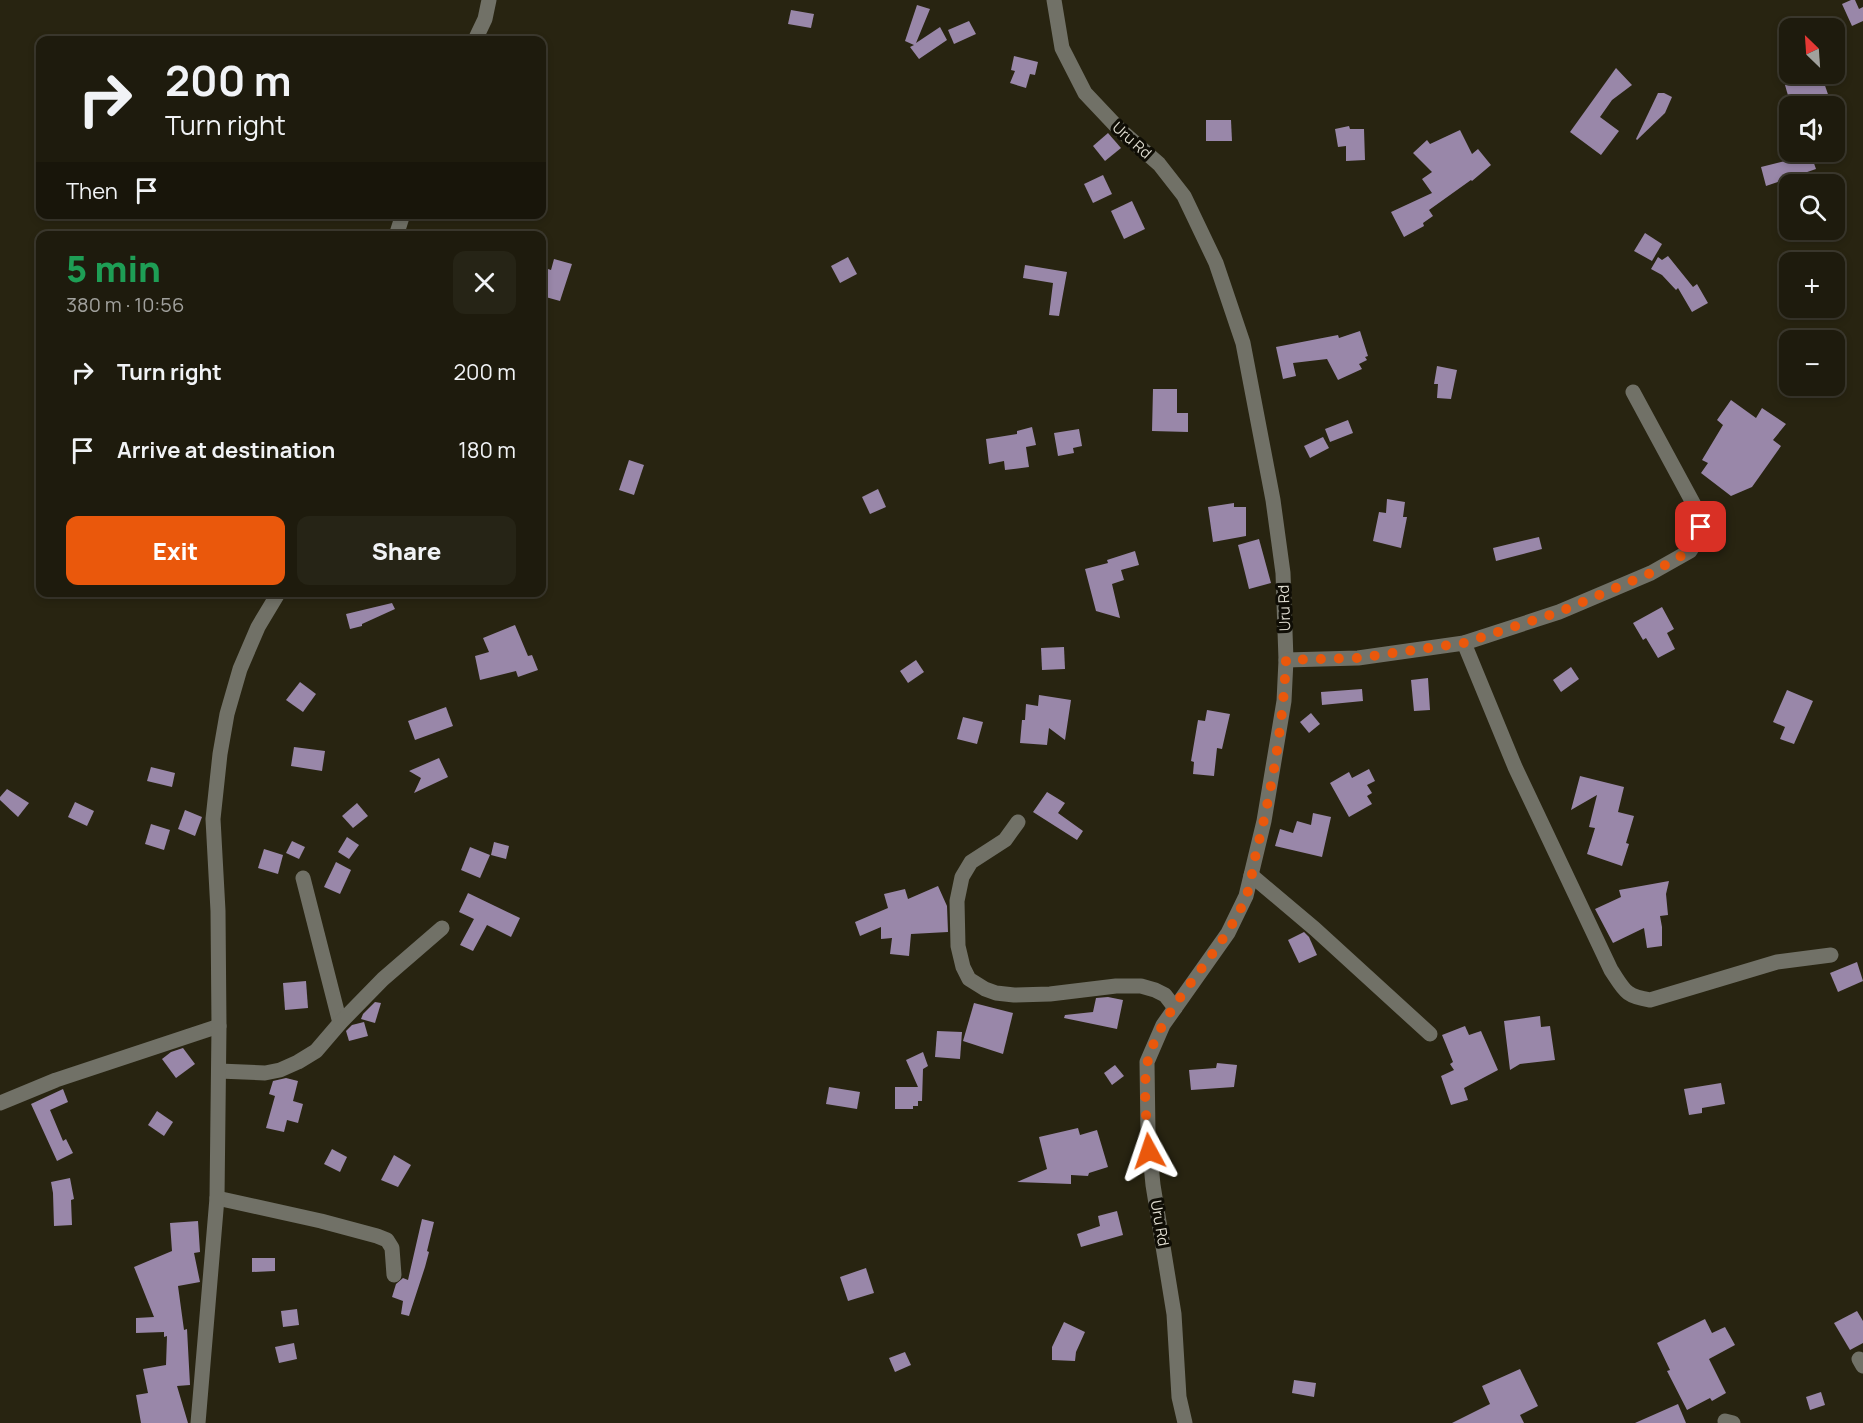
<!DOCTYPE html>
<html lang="en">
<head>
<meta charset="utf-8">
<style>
	:root { --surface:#1e1b0d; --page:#262416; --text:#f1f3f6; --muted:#a1a19d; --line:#3c392e; --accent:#ea580c }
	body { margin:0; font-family:Manrope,sans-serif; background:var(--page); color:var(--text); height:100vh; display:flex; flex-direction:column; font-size:22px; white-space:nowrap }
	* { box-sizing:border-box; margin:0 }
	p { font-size:20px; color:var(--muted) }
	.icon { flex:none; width:33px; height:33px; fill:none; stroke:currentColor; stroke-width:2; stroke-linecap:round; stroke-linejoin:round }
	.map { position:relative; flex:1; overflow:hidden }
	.side { position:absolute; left:36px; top:231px; width:510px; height:366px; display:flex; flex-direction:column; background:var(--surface); border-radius:12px; box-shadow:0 3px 9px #0003,0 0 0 2px var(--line) }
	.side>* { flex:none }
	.guide { position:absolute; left:36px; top:36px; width:510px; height:183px; border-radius:12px; box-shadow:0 3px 9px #0003,0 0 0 2px var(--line); background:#1e1b0d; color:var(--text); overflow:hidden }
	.needle { width:39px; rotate:335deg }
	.fabs { position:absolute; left:1779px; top:18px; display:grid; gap:12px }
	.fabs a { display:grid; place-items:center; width:66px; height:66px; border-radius:12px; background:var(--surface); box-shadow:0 3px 9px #0003,0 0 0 2px var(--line); font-size:30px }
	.pin { position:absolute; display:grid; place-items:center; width:51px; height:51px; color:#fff; margin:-26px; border-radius:12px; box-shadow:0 3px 9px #0006 }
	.me { position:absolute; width:66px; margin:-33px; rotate:355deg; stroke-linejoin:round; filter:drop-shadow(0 0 4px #0008) }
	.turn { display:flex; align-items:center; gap:21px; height:126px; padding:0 30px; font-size:27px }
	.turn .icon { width:78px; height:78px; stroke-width:2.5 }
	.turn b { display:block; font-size:42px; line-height:51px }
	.then { display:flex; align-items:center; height:57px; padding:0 30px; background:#0003; gap:12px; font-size:22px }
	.round { display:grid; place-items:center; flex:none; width:63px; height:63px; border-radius:12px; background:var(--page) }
	.head { display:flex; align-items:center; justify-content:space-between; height:102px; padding:0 30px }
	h1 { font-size:36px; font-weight:800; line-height:45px; color:#1e9e55 }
	.action { display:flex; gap:12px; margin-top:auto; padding:12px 30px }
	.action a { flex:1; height:69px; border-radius:12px; background:var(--accent); color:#fff; font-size:24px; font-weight:800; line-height:69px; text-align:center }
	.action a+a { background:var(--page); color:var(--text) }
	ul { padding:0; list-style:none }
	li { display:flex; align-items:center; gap:18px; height:78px; padding:0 30px }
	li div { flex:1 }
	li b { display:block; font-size:22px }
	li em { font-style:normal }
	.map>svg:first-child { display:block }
</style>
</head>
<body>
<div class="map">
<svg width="1863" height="1423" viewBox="0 0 1863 1423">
	<rect width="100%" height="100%" fill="#282411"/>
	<g fill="#9987a9">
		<polygon points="1851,0 1855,0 1859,9 1863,7 1863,21 1852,26 1842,4"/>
		<polygon points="917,5 930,9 916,43 940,27 947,40 919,59 910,47 914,45 905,41"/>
		<polygon points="791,10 814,14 811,28 788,24"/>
		<polygon points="969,21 976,34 954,44 948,30"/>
		<polygon points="1014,56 1038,62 1035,75 1030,74 1026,88 1010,83 1015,71 1011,70"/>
		<polygon points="1616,68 1632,85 1612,100 1600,117 1619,131 1601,155 1570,132"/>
		<polygon points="1821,74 1832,106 1791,106 1785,85"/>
		<polygon points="1658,93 1664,93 1672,97 1665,113 1637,140 1636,139"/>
		<polygon points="1206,120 1231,120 1232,141 1206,141"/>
		<polygon points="1349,126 1350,129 1364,129 1365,160 1346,161 1346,146 1338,147 1335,129"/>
		<polygon points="1460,130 1472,154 1478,149 1491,165 1472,181 1471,180 1429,210 1433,216 1423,223 1424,226 1404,237 1391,212 1432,193 1422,179 1432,172 1413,153 1427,140 1430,144"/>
		<polygon points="1108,133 1121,148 1105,161 1093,146"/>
		<polygon points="1810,152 1816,169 1766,186 1761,167 1785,161"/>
		<polygon points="1103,175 1112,194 1093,203 1084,184"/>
		<polygon points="1132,201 1145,229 1124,239 1111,211"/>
		<polygon points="1645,233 1662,244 1652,261 1634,251"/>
		<polygon points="1668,256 1693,287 1697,284 1708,303 1692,312 1678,288 1676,290 1662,275 1651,269 1658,257 1662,260"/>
		<polygon points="848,257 857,274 840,283 831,266"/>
		<polygon points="554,259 572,264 560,301 542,296 542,267 551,270"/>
		<polygon points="1025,265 1067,272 1059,316 1049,315 1053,283 1023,278"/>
		<polygon points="1360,331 1368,356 1365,357 1367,360 1359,364 1362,369 1338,380 1327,359 1293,363 1296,376 1283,379 1276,347 1338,335 1339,338"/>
		<polygon points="1437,366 1457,370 1451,399 1437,398 1438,384 1434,384"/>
		<polygon points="1153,389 1177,389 1177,413 1188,413 1188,432 1152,431"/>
		<polygon points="1731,400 1756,418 1762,408 1786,424 1773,440 1781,446 1752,487 1731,496 1701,473 1708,463 1702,460 1723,425 1717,420"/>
		<polygon points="1348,420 1353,433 1330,442 1325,429"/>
		<polygon points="1032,427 1036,445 1026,447 1029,467 1005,470 1004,461 989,464 986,439 1017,434 1017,431"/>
		<polygon points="1079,429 1082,446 1073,448 1074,453 1058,456 1054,433"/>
		<polygon points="1323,437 1329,448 1310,458 1304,446"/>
		<polygon points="629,460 644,465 634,495 619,490"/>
		<polygon points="878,489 886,507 870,514 862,497"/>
		<polygon points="1387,499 1405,502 1403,517 1407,517 1401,548 1373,541 1379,512 1386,513"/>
		<polygon points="1234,503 1234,507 1246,507 1246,536 1213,542 1208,507"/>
		<polygon points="1539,537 1542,549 1496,561 1493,548"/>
		<polygon points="1259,539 1271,583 1249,589 1238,545"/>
		<polygon points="1135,551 1139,565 1121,570 1124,580 1112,584 1120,618 1096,611 1085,569 1108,563 1107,560"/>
		<polygon points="392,603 395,609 362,624 362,626 350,629 346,614"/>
		<polygon points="1662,607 1674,629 1667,633 1675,649 1658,658 1646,638 1643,640 1633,623"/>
		<polygon points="515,625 528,656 532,655 538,670 518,677 516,671 480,680 475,656 489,652 483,638"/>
		<polygon points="1064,647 1065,669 1042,670 1041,648"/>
		<polygon points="916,660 924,672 908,683 900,671"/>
		<polygon points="1571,667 1579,679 1561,692 1553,680"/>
		<polygon points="1428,678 1430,710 1414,711 1411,680"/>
		<polygon points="300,682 316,694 303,712 286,700"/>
		<polygon points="1362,689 1363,701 1322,705 1321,692"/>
		<polygon points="1787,690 1813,701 1794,744 1780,739 1785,727 1773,722"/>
		<polygon points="1039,695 1071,700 1065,740 1049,728 1047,745 1020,743 1022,720 1025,720 1026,704 1038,706"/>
		<polygon points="446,707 453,726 415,740 408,721"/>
		<polygon points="1207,710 1230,714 1222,749 1217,748 1214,776 1193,774 1194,762 1191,761 1198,720 1205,721"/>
		<polygon points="1311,713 1320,724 1309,733 1300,722"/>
		<polygon points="963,717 983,722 977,744 957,739"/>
		<polygon points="294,747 325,751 322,771 291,766"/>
		<polygon points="439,758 448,777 414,793 421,778 409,771"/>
		<polygon points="151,767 175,773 172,787 147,781"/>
		<polygon points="1369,769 1375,781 1367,785 1372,793 1367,796 1372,804 1349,817 1330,783 1349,772 1352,778"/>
		<polygon points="1580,776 1624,787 1618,812 1634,816 1626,843 1629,844 1622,866 1587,854 1595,828 1589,827 1597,795 1571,810"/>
		<polygon points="7,789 29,803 18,817 0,800 0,797"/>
		<polygon points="1047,792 1065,803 1058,813 1083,831 1077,840 1033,812"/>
		<polygon points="75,802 94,811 87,826 68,817"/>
		<polygon points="357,803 368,816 353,828 342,816"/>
		<polygon points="185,810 202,817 195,836 178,829"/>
		<polygon points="1313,813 1331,817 1322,857 1275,846 1280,829 1293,833 1297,821 1311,825"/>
		<polygon points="151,824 170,830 164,850 145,844"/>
		<polygon points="347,837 359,845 349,859 338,852"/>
		<polygon points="292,841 305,847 299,859 286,853"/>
		<polygon points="494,842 509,846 506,859 491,855"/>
		<polygon points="470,847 490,855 480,878 461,870"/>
		<polygon points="264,849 283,855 278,874 258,868"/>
		<polygon points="336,862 351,870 340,894 324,887"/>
		<polygon points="1669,881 1666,894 1668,915 1660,916 1662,927 1662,946 1647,948 1644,928 1613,943 1595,909 1621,897 1619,890"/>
		<polygon points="938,886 947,906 948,932 911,934 909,956 890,954 892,938 881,939 881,927 860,936 855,922 888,908 884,894 905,889 908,899"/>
		<polygon points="468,893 520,918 511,937 487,925 473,951 460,945 474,919 459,912"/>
		<polygon points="1304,932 1309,937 1317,955 1299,963 1288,940"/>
		<polygon points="1857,962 1863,981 1838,992 1830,973"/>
		<polygon points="306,981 308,1008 285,1010 283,983"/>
		<polygon points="1108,997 1123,1000 1117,1029 1064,1018 1065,1015 1093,1012 1096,998"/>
		<polygon points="375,1002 381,1003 375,1023 361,1019 363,1014"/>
		<polygon points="974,1003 1013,1013 1003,1054 963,1041"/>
		<polygon points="1540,1016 1541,1027 1550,1026 1555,1060 1520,1064 1510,1070 1504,1021"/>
		<polygon points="364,1022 368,1036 349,1041 346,1031 352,1025"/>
		<polygon points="1465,1026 1469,1035 1481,1031 1498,1070 1464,1088 1468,1100 1451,1105 1441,1076 1454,1070 1450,1064 1453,1062 1442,1035"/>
		<polygon points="937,1031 962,1032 960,1059 935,1057"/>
		<polygon points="183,1048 195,1064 176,1078 162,1059 171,1052"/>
		<polygon points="923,1052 928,1066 923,1069 922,1101 918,1101 918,1106 913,1106 913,1109 895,1109 895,1087 918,1087 906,1060"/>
		<polygon points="1217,1063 1237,1065 1234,1087 1191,1090 1189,1070 1216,1068"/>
		<polygon points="1115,1065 1124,1076 1112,1085 1104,1073"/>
		<polygon points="286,1078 298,1081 293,1101 303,1104 298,1123 287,1120 284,1132 266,1128 275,1096 269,1094 273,1081"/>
		<polygon points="1721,1083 1725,1104 1702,1108 1702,1113 1689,1115 1684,1089"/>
		<polygon points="829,1087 860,1092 857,1109 826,1104"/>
		<polygon points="63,1089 68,1102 50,1110 63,1141 66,1139 73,1153 57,1161 31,1104"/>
		<polygon points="157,1111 173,1122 164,1136 148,1125"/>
		<polygon points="1078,1128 1080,1135 1097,1130 1108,1167 1089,1173 1088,1176 1071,1175 1071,1184 1017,1182 1047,1169 1039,1137"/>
		<polygon points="332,1149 347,1157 340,1172 324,1164"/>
		<polygon points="394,1155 411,1165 398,1187 381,1180"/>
		<polygon points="70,1178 74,1199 71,1200 72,1225 54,1226 53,1193 51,1182"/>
		<polygon points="1117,1211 1123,1235 1081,1247 1077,1234 1100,1226 1098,1216"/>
		<polygon points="422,1219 434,1222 427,1251 429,1252 425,1267 409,1316 401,1314 403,1301 392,1297 396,1284 403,1278 408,1280"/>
		<polygon points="198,1221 200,1252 194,1253 200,1282 178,1286 184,1330 187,1329 190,1385 177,1386 188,1423 141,1423 136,1395 148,1393 143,1369 166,1365 167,1336 164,1337 164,1332 136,1333 136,1318 154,1317 134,1267 172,1251 170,1223"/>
		<polygon points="252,1258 275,1258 275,1271 252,1272"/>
		<polygon points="866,1268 874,1293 848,1301 840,1277"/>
		<polygon points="297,1309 299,1325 283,1327 281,1311"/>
		<polygon points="1857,1311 1863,1321 1863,1343 1850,1350 1834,1323"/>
		<polygon points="1705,1319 1712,1333 1725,1327 1735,1345 1709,1359 1726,1393 1712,1401 1710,1398 1687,1410 1667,1371 1670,1370 1657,1343"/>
		<polygon points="1064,1322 1085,1332 1076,1352 1075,1361 1052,1360 1052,1347"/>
		<polygon points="294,1343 297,1359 279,1363 275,1347"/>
		<polygon points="905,1352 911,1365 895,1372 889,1358"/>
		<polygon points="1520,1369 1538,1406 1520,1415 1524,1423 1452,1423 1490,1404 1482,1386"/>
		<polygon points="1294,1380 1316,1383 1314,1397 1292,1393"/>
		<polygon points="1821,1392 1825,1405 1810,1410 1806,1397"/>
		<polygon points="1678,1404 1686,1423 1635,1423"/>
	</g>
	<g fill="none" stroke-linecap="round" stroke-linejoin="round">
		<g stroke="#717167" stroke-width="15">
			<polyline points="1054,0 1062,48 1085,93 1119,129 1159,164 1184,196 1216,263 1243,343 1273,500 1283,573 1286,660 1284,701 1264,821 1246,896 1228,933 1163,1025 1147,1062 1148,1134 1153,1185 1174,1314 1179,1397 1185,1423"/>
			<polyline points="475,40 485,19 489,0"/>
			<polyline points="396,236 403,214"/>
			<path d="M 1464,643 L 1515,767 L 1611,970 C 1625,991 1625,996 1650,1000 L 1777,962 L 1831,955"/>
			<polyline points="1286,660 1358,658 1464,643 1559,612 1651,573 1690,551 1697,540 1701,527 1699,514 1633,392"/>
			<polyline points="1018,822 1005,840 971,862 962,877 957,901 958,946 963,967 969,979 985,989 996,993 1014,995 1050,994 1116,986 1141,986 1155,990 1165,995 1175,1008"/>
			<polyline points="1251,875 1315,929 1430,1034"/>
			<polyline points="303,878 340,1023"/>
			<polyline points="219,1071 265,1073 280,1070 298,1062 316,1051 340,1023 383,979 442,928"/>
			<polyline points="0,1103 56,1080 219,1026"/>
			<polyline points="217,1198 321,1221 377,1236 387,1240 392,1248 394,1275"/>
			<polyline points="1859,1359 1863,1366"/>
			<polyline points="1725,1421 1733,1423"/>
			<polyline points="198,1423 217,1198 219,1026 218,911 213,819 220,754 227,714 240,669 258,627 279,592"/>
		</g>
	</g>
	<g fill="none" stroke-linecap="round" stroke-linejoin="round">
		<path stroke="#ea580c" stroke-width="10" stroke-dasharray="0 18" d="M 1149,1151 C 1147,1126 1142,1084 1148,1060 C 1164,1002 1222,955 1246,897 C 1251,883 1253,867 1256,853 C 1272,790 1283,725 1286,660 L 1358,658 L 1464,643 L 1559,612 L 1651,573 L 1690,551 L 1697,540 L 1701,527"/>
	</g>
	<g text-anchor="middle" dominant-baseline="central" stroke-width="6" stroke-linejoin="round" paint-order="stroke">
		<g font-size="15" fill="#dfdcd0" stroke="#0f0d05">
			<text transform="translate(1132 140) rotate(42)">Uru Rd</text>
			<text transform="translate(1284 608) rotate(-92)">Uru Rd</text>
			<text transform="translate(1160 1223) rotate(80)">Uru Rd</text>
		</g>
	</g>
</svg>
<div class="fabs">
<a><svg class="needle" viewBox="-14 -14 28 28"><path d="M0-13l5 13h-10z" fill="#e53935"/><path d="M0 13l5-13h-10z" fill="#a1a19d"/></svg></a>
<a><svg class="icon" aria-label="sound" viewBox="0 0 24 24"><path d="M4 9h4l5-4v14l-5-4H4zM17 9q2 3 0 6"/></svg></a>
<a><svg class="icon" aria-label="search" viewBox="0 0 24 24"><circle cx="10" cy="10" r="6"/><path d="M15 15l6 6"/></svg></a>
<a>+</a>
<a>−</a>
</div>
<div class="pin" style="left:1701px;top:527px;background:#d93025"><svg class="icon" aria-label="arrive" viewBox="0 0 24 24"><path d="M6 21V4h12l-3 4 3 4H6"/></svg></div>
<svg class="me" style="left:1149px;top:1151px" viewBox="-20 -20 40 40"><path d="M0-17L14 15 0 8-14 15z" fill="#ea580c" stroke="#fff" stroke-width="4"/></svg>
<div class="guide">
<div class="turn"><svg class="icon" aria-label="right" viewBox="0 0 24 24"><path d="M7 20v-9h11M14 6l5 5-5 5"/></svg><div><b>200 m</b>Turn right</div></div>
<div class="then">Then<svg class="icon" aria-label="arrive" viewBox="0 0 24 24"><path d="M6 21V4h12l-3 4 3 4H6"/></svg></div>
</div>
<section class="side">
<div class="head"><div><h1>5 min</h1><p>380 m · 10:56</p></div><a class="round"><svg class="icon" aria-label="close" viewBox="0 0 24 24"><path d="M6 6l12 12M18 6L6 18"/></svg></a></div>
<ul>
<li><svg class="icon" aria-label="right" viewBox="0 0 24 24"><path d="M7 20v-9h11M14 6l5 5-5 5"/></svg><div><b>Turn right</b></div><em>200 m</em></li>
<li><svg class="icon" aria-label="arrive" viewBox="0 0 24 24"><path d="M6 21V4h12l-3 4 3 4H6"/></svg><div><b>Arrive at destination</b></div><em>180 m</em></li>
</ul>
<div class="action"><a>Exit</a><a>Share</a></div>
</section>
</div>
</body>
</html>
